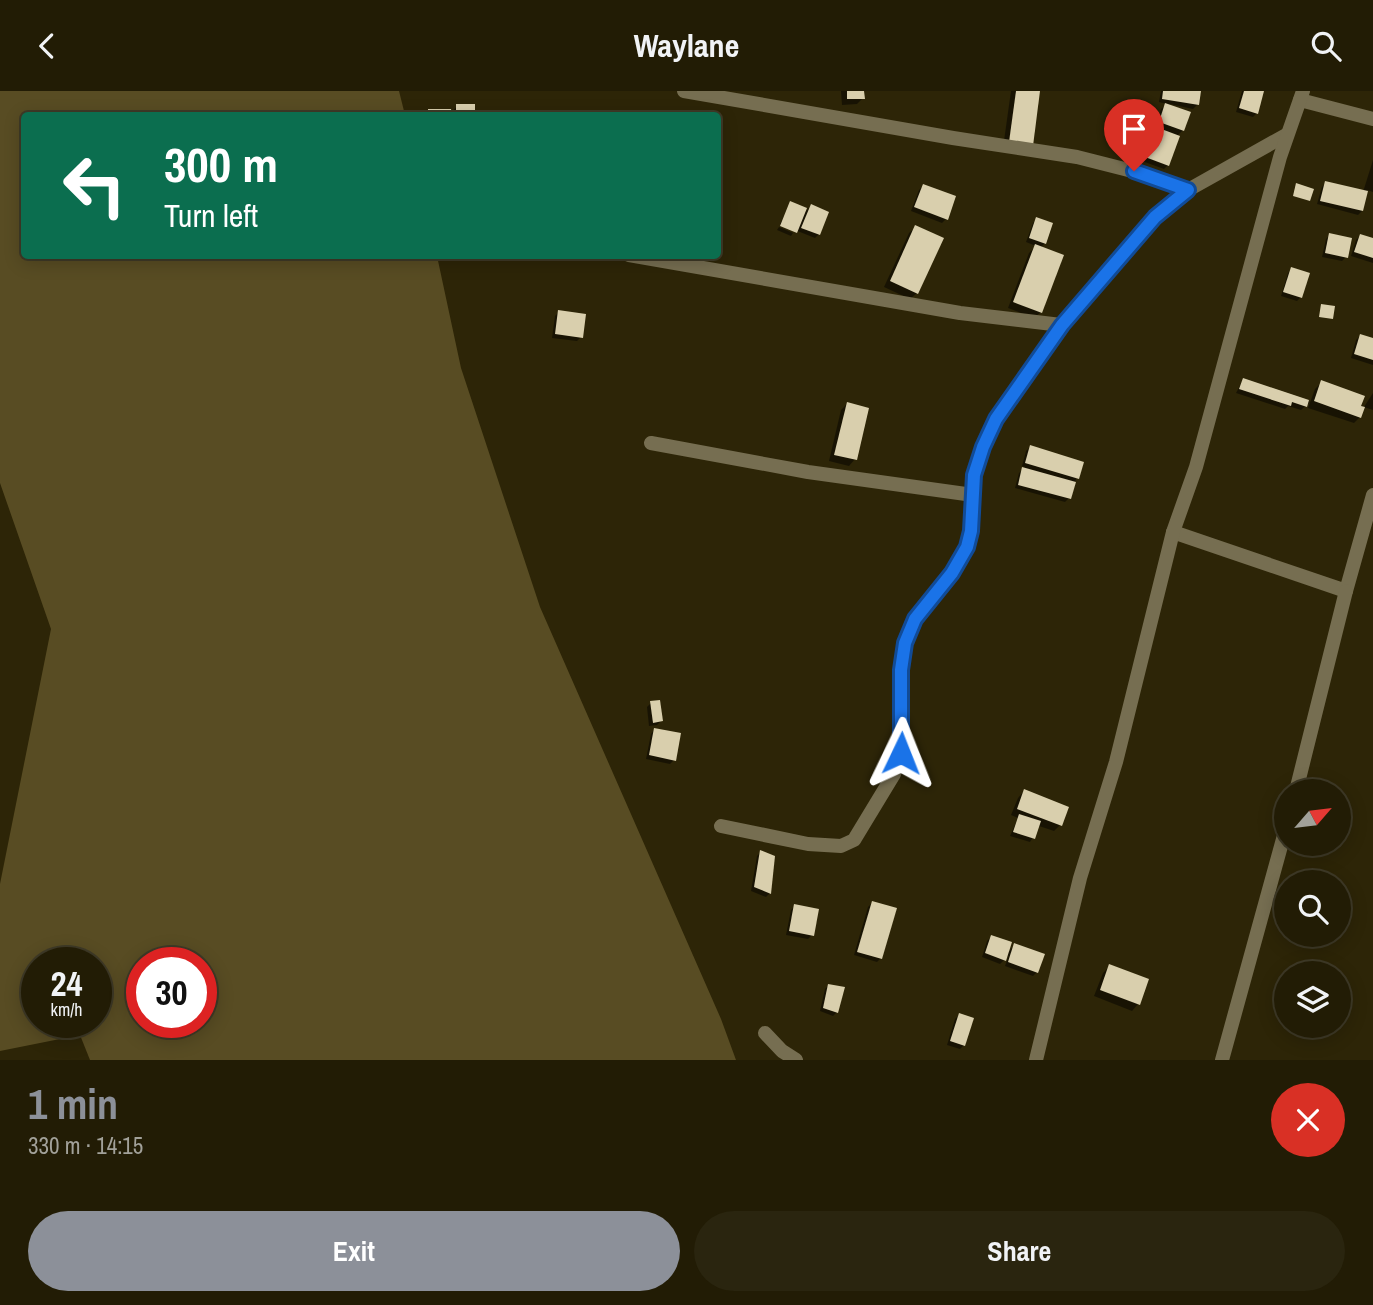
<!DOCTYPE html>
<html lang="en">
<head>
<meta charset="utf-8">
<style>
	:root { --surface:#221c05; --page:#2a250f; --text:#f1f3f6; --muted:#a2a19a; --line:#3f3a27; --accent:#8c9099 }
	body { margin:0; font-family:"Archivo Narrow",sans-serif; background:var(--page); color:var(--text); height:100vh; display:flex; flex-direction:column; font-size:26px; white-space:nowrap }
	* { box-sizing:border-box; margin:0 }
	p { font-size:23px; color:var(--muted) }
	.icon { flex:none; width:38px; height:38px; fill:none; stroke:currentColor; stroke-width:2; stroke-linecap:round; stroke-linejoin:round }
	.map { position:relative; height:969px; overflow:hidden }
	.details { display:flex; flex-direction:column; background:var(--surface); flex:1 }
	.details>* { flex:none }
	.banner { position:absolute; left:21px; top:21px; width:700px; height:147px; border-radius:7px; box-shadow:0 4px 18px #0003,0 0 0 2px var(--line); background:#0b6e4f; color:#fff; overflow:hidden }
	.needle { width:46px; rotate:62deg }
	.tools { position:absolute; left:1274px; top:688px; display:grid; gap:14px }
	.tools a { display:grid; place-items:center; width:77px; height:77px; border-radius:50%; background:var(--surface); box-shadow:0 4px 18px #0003,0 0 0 2px var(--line); font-size:35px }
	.speed { position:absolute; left:21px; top:856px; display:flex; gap:14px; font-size:35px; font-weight:700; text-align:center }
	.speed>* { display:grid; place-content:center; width:91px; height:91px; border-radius:50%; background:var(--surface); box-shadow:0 4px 18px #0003,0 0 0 2px var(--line); line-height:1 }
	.speed small { font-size:18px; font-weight:400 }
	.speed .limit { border:10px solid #d22; background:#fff; color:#111 }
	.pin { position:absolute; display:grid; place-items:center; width:60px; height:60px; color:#fff; margin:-72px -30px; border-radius:50% 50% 50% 0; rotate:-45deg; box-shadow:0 0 7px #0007 }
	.pin .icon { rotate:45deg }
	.me { position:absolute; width:77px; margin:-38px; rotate:2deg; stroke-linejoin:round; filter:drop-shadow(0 0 5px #0008) }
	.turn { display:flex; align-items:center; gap:24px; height:147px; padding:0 28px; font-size:32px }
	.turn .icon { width:91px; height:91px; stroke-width:2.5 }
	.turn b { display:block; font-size:49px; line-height:60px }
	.round { display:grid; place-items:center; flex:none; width:74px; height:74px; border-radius:37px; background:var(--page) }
	.summary { display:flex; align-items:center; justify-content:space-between; height:119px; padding:0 28px }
	h1 { font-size:42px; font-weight:700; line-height:52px; color:var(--accent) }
	.button { display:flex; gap:14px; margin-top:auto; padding:14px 28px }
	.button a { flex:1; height:80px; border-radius:42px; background:var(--accent); color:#fff; font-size:28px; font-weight:700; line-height:80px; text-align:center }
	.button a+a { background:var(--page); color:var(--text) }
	header { display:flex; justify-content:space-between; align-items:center; height:91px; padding:0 28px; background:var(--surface); font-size:32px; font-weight:700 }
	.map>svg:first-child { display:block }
</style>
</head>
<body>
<header><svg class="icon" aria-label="back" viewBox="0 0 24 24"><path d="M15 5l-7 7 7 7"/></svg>Waylane<svg class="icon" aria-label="search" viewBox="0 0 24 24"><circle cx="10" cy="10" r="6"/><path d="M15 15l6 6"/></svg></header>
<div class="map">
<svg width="1373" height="969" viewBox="0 0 1373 969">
	<rect width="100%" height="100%" fill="#2d2507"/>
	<path fill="#584c23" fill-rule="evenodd" d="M 0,0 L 399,0 L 405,24 L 24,24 L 24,164 L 437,165 L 461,277 L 540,516 L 721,928 L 736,969 L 90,969 L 80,944 L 0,960 L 0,793 L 51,538 L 0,392 ZM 37,872 L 96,872 L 96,931 L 37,931 ZM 142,872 L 201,872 L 201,931 L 142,931 Z"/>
	<g fill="#0007">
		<polygon points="841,0 863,0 863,7 857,13 842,14"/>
		<polygon points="1011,0 1038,0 1031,54 1003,57"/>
		<polygon points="1161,0 1199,0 1197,14 1193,18 1170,13 1183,39 1177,45 1168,74 1164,78 1142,70 1152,42 1158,36 1156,35 1161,18 1167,13 1159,11"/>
		<polygon points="1242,0 1256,0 1257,22 1253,26 1236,21"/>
		<polygon points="457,15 473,15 473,24 424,24 428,20 453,20"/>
		<polygon points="1373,69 1373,101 1367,99 1362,120 1358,124 1317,113 1322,96 1326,92 1363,101"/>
		<polygon points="923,95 946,128 942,132 911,120 919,99"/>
		<polygon points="791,112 802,124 811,115 819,143 815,147 780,133"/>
		<polygon points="1037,128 1045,152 1040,157 1041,221 1034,227 1008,217 1029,162 1036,155 1026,151 1033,132"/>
		<polygon points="779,136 793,142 791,145 777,139"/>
		<polygon points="916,136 917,202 910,208 884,196 909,142"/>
		<polygon points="1330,144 1346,166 1342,170 1322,166 1326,148"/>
		<polygon points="1360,145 1373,149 1373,172 1351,165 1356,149"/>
		<polygon points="1292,178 1301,206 1297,210 1281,205 1288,182"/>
		<polygon points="559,221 581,246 577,250 552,247 555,225"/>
		<polygon points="1360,245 1373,248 1373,274 1351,267 1356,249"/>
		<polygon points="1243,289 1310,311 1301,319 1288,315 1285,318 1236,302"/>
		<polygon points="1321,292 1359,316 1360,326 1354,332 1308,317 1315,298"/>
		<polygon points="1373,302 1373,319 1364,316"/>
		<polygon points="847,313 855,368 849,375 829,370 841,319"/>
		<polygon points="1030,356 1082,372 1069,407 1065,411 1015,397 1019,382 1025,376 1022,375 1026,360"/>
		<polygon points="651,612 661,630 657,634 649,635 647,616"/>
		<polygon points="654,639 674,669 670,673 646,668 651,643"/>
		<polygon points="1024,700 1060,734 1054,740 1039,735 1030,751 1010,745 1018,727 1011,724 1018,707"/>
		<polygon points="761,761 770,802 766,806 751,800 757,765"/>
		<polygon points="872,812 881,867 877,871 854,864 868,816"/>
		<polygon points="795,815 812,844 808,848 786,844 791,819"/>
		<polygon points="991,846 1006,863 1015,854 1037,881 1033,885 1005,875 1009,864 1000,873 982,866 987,850"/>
		<polygon points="1110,875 1138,913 1132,920 1094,905 1103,882"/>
		<polygon points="829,894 837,921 833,925 820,920 825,898"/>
		<polygon points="959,924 964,954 960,958 947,954 955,928"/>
	</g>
	<g fill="#d9cfad">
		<polygon points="847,0 864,0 865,8 847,8"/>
		<polygon points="1016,0 1040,0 1033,55 1009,51"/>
		<polygon points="1163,0 1201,0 1199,14 1162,8"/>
		<polygon points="1244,0 1264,0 1258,23 1239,17"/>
		<polygon points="1165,12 1191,21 1184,40 1159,31"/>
		<rect x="456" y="13" width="19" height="11"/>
		<polygon points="428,18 451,18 452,24 428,24"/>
		<polygon points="491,20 516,23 516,24 491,24"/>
		<polygon points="1156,36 1180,45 1169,75 1145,66"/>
		<polygon points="1325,90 1368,100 1363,120 1320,110"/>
		<polygon points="1296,92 1314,98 1310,110 1293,105"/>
		<polygon points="923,93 956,105 948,129 914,116"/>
		<polygon points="790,110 807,117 797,142 780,135"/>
		<polygon points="811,113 829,121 820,144 801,137"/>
		<polygon points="1036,126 1053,132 1046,153 1029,147"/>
		<polygon points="915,134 944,147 918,203 890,190"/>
		<polygon points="1329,142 1352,147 1348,167 1325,162"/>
		<polygon points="1360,143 1373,147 1373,167 1354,161"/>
		<polygon points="1035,153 1064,164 1042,222 1013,211"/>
		<polygon points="1291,176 1310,182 1302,207 1283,201"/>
		<polygon points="1321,213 1335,215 1333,228 1319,226"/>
		<polygon points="558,219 586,223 583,247 555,243"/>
		<polygon points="1360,243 1373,247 1373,269 1354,263"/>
		<polygon points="1243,287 1309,309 1307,316 1292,311 1291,315 1239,298"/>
		<polygon points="1321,289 1365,305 1361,315 1365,316 1361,327 1314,310"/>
		<polygon points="847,311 869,317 857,369 834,364"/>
		<polygon points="1030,354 1084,371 1079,388 1025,372"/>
		<polygon points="1022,376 1076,391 1071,408 1018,394"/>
		<polygon points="660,609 663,630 653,632 650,610"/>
		<polygon points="654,637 681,642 676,670 649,664"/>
		<polygon points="1024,698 1069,716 1062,735 1017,718"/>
		<polygon points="1019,723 1041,730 1035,748 1013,741"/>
		<polygon points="760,759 775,765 771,803 754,796"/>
		<polygon points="872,810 897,817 882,868 857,861"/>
		<polygon points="794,813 819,818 814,845 789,840"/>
		<polygon points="991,844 1012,851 1006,870 985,862"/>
		<polygon points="1014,852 1045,863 1038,882 1008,871"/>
		<polygon points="1109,873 1149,888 1140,914 1100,899"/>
		<polygon points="828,893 845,896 838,922 823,917"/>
		<polygon points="959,922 974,927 965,955 950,950"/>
	</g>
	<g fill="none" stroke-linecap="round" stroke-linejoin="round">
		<g stroke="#766e51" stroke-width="14">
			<polyline points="684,0 953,47 1077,66 1152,85 1188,99"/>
			<polyline points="1300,9 1373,28"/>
			<polyline points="629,164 960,222 1061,234"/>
			<polyline points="651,352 808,381 973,404"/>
			<polyline points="1173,441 1346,500 1373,404"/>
			<polyline points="1296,700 1346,500"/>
			<polyline points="721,735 808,753 841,755 854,749 894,683 901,662 901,579 905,552 915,528 952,482 967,456 971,441 974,384 983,356 996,328 1061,234 1155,126 1188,99 1286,44"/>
			<polyline points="765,942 782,960 796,969"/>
			<polyline points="1036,969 1080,787 1116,671 1173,441 1196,376 1280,66 1303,0"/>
			<polyline points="1222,969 1286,737"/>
		</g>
	</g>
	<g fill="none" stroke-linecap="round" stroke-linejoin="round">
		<defs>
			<polyline id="route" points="901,662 901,579 905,552 915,528 952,482 967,456 971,440 974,384 983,356 996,328 1062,234 1155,126 1188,99 1134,80"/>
		</defs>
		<use href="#route" stroke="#114b97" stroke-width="18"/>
		<use href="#route" stroke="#1a73e8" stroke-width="12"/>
	</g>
</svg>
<div class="tools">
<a><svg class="needle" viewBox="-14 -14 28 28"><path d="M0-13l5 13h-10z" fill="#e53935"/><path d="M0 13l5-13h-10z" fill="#a2a19a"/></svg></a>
<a><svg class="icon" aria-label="search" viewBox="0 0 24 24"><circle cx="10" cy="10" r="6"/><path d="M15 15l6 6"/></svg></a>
<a><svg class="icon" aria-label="layers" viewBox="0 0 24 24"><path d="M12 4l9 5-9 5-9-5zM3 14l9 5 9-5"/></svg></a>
</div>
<div class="speed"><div>24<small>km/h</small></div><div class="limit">30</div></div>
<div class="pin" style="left:1134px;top:80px;background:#d93025"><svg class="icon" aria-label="arrive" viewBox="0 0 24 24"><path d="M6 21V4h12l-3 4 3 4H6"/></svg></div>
<svg class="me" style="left:901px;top:662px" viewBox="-20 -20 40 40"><path d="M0-17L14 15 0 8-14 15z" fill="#1a73e8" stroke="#fff" stroke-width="4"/></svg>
<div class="banner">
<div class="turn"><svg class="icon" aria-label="left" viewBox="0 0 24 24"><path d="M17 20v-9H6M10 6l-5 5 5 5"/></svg><div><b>300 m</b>Turn left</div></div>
</div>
</div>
<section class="details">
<div class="summary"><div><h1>1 min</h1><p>330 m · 14:15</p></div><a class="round" style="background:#d93025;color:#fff"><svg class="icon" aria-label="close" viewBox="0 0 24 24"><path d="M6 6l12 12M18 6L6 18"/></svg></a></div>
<div class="button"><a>Exit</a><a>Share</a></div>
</section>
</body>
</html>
